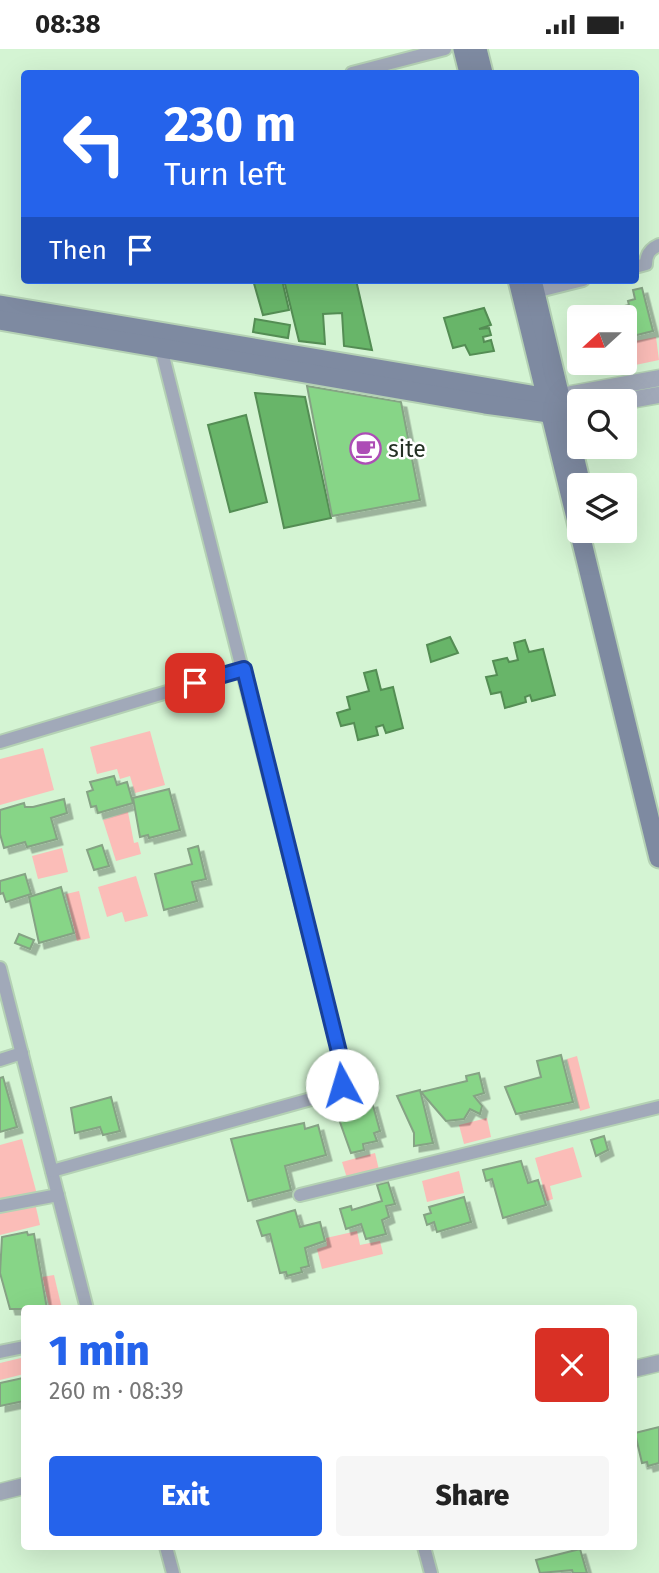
<!DOCTYPE html>
<html lang="en">
<head>
<meta charset="utf-8">
<style>
	:root { --surface:#fff; --page:#f6f6f6; --text:#222; --muted:#767676; --accent:#2563eb }
	body { margin:0; font-family:"Fira Sans",sans-serif; background:var(--page); color:var(--text); height:100vh; display:flex; flex-direction:column; font-size:26px; white-space:nowrap }
	* { box-sizing:border-box; margin:0 }
	p { font-size:23px; color:var(--muted) }
	.icon { flex:none; width:38px; height:38px; fill:none; stroke:currentColor; stroke-width:2; stroke-linecap:round; stroke-linejoin:round }
	.map { position:relative; flex:1; overflow:hidden }
	.panel { position:absolute; left:21px; top:1256px; width:616px; height:245px; display:flex; flex-direction:column; background:var(--surface); border-radius:7px; box-shadow:0 7px 28px #0002 }
	.panel>* { flex:none }
	.guide { position:absolute; left:21px; top:21px; width:618px; height:214px; border-radius:7px; box-shadow:0 7px 28px #0002; background:#2563eb; color:#fff; overflow:hidden }
	.needle { width:46px; rotate:249deg }
	.buttons { position:absolute; left:567px; top:256px; display:grid; gap:14px }
	.buttons a { display:grid; place-items:center; width:70px; height:70px; border-radius:7px; background:var(--surface); box-shadow:0 7px 28px #0002; font-size:35px }
	.pin { position:absolute; display:grid; place-items:center; width:60px; height:60px; color:#fff; margin:-30px; border-radius:14px; box-shadow:0 4px 10px #0006 }
	.me { position:absolute; width:77px; margin:-38px; rotate:354deg; stroke-linejoin:round; filter:drop-shadow(0 0 5px #0008) }
	.turn { display:flex; align-items:center; gap:24px; height:147px; padding:0 28px; font-size:32px }
	.turn .icon { width:91px; height:91px; stroke-width:2.5 }
	.turn b { display:block; font-size:49px; line-height:60px }
	.then { display:flex; align-items:center; height:66px; padding:0 28px; background:#0003; gap:14px; font-size:26px }
	.round { display:grid; place-items:center; flex:none; width:74px; height:74px; border-radius:7px; background:var(--page) }
	.head { display:flex; align-items:center; justify-content:space-between; height:119px; padding:0 28px }
	h1 { font-size:42px; font-weight:800; line-height:52px; color:var(--accent) }
	.button { display:flex; gap:14px; margin-top:auto; padding:14px 28px }
	.button a { flex:1; height:80px; border-radius:7px; background:var(--accent); color:#fff; font-size:28px; font-weight:800; line-height:80px; text-align:center }
	.button a+a { background:var(--page); color:var(--text) }
	.status { display:flex; justify-content:space-between; align-items:center; height:49px; padding:0 35px; background:var(--surface); direction:ltr }
	.status svg { height:19px; fill:currentColor }
	.map>svg:first-child { display:block }
</style>
</head>
<body>
<div class="status"><b>08:38</b><svg viewBox="0 0 49 12"><path d="M0 12V9h3v3zM5 12V6h3v6zM10 12V3h3v9zM15 12V0h3v12zM26 1h20v11H26zM47 4h2v5h-2z"/></svg></div>
<div class="map">
<svg width="659" height="1524" viewBox="0 0 659 1524">
	<defs>
		<filter id="shadow"><feDropShadow dx="5.5" dy="5.5" stdDeviation="0" flood-color="#0004"/></filter>
	</defs>
	<rect width="100%" height="100%" fill="#d4f4d3"/>
	<g fill="#fbbdb8">
		<polygon points="656,288 659,311 626,318 625,294"/>
		<polygon points="150,682 165,736 135,744 130,727 120,730 117,720 97,725 90,698"/>
		<polygon points="43,699 54,741 0,756 0,710"/>
		<polygon points="128,763 134,794 138,793 141,805 116,812 103,771"/>
		<polygon points="62,799 68,823 38,830 32,807"/>
		<polygon points="136,827 148,867 125,873 122,863 107,868 98,838"/>
		<polygon points="79,842 90,889 77,892 66,845"/>
		<polygon points="577,1007 590,1059 580,1062 567,1010"/>
		<polygon points="487,1069 491,1088 464,1095 459,1076"/>
		<polygon points="22,1090 38,1149 0,1158 0,1096"/>
		<polygon points="573,1098 582,1128 550,1137 553,1150 547,1152 535,1109"/>
		<polygon points="375,1104 379,1121 347,1129 342,1113"/>
		<polygon points="459,1122 464,1144 427,1153 422,1132"/>
		<polygon points="35,1154 40,1176 0,1186 0,1163"/>
		<polygon points="357,1182 360,1196 380,1192 383,1205 322,1220 317,1200 327,1197 326,1189"/>
		<polygon points="54,1226 62,1260 50,1260 42,1228"/>
		<polygon points="21,1309 24,1325 0,1331 0,1314"/>
	</g>
	<g fill="#68b569" stroke="#548d54" stroke-width="2">
		<polygon points="253,231 282,231 289,261 263,266"/>
		<polygon points="284,231 356,231 372,301 344,297 342,264 323,265 325,295 299,292"/>
		<polygon points="484,259 491,276 479,280 489,279 491,286 483,288 484,293 491,291 494,302 470,306 465,296 453,299 444,269"/>
		<polygon points="255,270 290,276 288,289 253,283"/>
		<polygon points="255,344 305,348 331,469 284,479"/>
		<polygon points="246,366 267,453 230,463 208,376"/>
		<polygon points="450,588 458,604 431,613 427,596"/>
		<polygon points="525,591 529,603 543,600 555,646 532,652 530,646 525,648 526,653 505,659 501,643 491,645 486,628 497,626 493,612 507,609 509,613 518,611 514,594"/>
		<polygon points="376,621 381,641 393,638 403,679 386,684 383,676 376,678 378,686 358,691 354,674 341,677 337,664 350,660 347,648 369,642 364,624"/>
	</g>
	<g fill="#87d587" stroke="#85a384" stroke-width="2" filter="url(#shadow)">
		<polygon points="642,239 653,282 625,289 625,268 599,268 598,263 629,256 628,252 635,250 633,241"/>
		<polygon points="307,337 401,353 420,451 332,467"/>
		<polygon points="114,727 117,736 127,733 133,754 98,764 96,757 91,758 87,743 93,741 90,733"/>
		<polygon points="169,740 180,781 149,789 148,786 140,788 133,749"/>
		<polygon points="64,750 67,764 51,769 57,790 27,798 25,793 4,799 0,785 0,761 24,754 25,758 33,758"/>
		<polygon points="102,796 109,817 94,821 87,801"/>
		<polygon points="198,797 206,830 192,833 197,852 164,861 155,825 192,815 188,800"/>
		<polygon points="25,825 31,845 6,853 3,844 0,845 0,832"/>
		<polygon points="61,838 74,884 39,894 29,848"/>
		<polygon points="19,885 34,891 30,900 15,894"/>
		<polygon points="561,1006 573,1053 516,1065 505,1038 541,1028 537,1012"/>
		<polygon points="479,1024 484,1044 474,1047 482,1057 480,1065 470,1060 464,1070 446,1072 421,1043 467,1032 466,1027"/>
		<polygon points="3,1028 17,1078 0,1083 0,1029"/>
		<polygon points="420,1041 433,1094 414,1097 414,1084 397,1047"/>
		<polygon points="111,1048 120,1082 103,1086 100,1078 75,1084 71,1059"/>
		<polygon points="372,1053 380,1082 374,1084 377,1092 363,1095 364,1101 351,1104 336,1062"/>
		<polygon points="304,1074 305,1080 318,1076 326,1106 285,1117 291,1141 248,1152 231,1090"/>
		<polygon points="604,1087 608,1101 596,1107 591,1091"/>
		<polygon points="521,1112 528,1134 538,1131 546,1156 503,1169 492,1130 486,1132 483,1121"/>
		<polygon points="388,1133 395,1155 386,1157 389,1168 382,1171 386,1185 366,1190 361,1175 346,1180 340,1160 351,1157 352,1161 382,1152 377,1136"/>
		<polygon points="464,1148 471,1173 437,1183 434,1173 427,1176 424,1166 431,1164 429,1158"/>
		<polygon points="295,1161 300,1178 320,1173 325,1192 305,1199 309,1217 301,1219 302,1223 287,1227 286,1223 280,1224 270,1185 262,1187 257,1172"/>
		<polygon points="27,1183 28,1186 34,1185 47,1260 10,1260 0,1224 2,1188"/>
		<polygon points="23,1329 24,1352 0,1357 0,1334"/>
		<polygon points="659,1378 659,1414 648,1417 647,1413 642,1414 635,1384"/>
		<polygon points="580,1500 587,1524 573,1524 572,1521 540,1524 536,1511"/>
	</g>
	<g fill="none" stroke-linecap="round" stroke-linejoin="round">
		<defs>
			<g id="minor">
				<polyline points="352,24 445,0"/>
				<path d="M 635,218 L 646,215 C 646,205 650,200 659,196"/>
				<polyline points="535,243 583,231"/>
				<polyline points="0,693 244,620"/>
				<polyline points="0,919 87,1260"/>
				<polyline points="0,1011 22,1004"/>
				<polyline points="52,1122 329,1045 342,1036 339,1004 161,299"/>
				<polyline points="300,1146 659,1058"/>
				<polyline points="0,1157 58,1146"/>
				<polyline points="0,1303 24,1298"/>
				<polyline points="166,1498 173,1524"/>
				<polyline points="424,1498 431,1524"/>
			</g>
			<g id="tertiary">
				<polyline points="560,347 659,329"/>
				<polyline points="625,352 659,346"/>
				<polyline points="634,1320 659,1314"/>
				<polyline points="0,1443 24,1437"/>
			</g>
			<g id="secondary">
				<polyline points="463,0 469,24"/>
				<polyline points="477,0 483,24"/>
				<polyline points="518,231 659,809"/>
				<polyline points="532,231 581,436"/>
				<polyline points="0,256 537,347 560,347"/>
				<polyline points="0,271 485,355 549,364 564,362"/>
			</g>
		</defs>
		<use href="#minor" stroke="#b4d1b4" stroke-width="16"/>
		<use href="#tertiary" stroke="#b4d1b4" stroke-width="19"/>
		<use href="#secondary" stroke="#b4d1b4" stroke-width="23"/>
		<use href="#minor" stroke="#a1a9b9" stroke-width="12"/>
		<use href="#tertiary" stroke="#a1a9b9" stroke-width="16"/>
		<use href="#secondary" stroke="#7e8aa1" stroke-width="19"/>
	</g>
	<g fill="none" stroke-linecap="round" stroke-linejoin="round">
		<defs>
			<polyline id="route" points="195,634 244,620 339,1003 342,1036"/>
		</defs>
		<use href="#route" stroke="#184099" stroke-width="18"/>
		<use href="#route" stroke="#2563eb" stroke-width="12"/>
	</g>
	<defs>
		<symbol id="cafe-ring" viewBox="-11 -11 22 22"><circle r="9.5" fill="#fff" stroke="#ad4db6" stroke-width="1.5"/><path d="M-5.5-4.5H6V0H3Q3 3.5 0 3.5H-2.5Q-5.5 3.5-5.5 0ZM3-3.2v2h1.7v-2ZM-6 4.5H4V6H-6Z" fill="#ad4db6"/></symbol>
	</defs>
	<g fill-rule="evenodd">
		<use href="#cafe-ring" x="348" y="382" width="35" height="35"/>
	</g>
	<g text-anchor="middle" dominant-baseline="central" stroke-width="5" stroke-linejoin="round" paint-order="stroke">
		<g font-size="23" fill="#243024" stroke="#fff" text-anchor="start">
			<text x="388" y="400">site</text>
		</g>
	</g>
</svg>
<div class="buttons">
<a><svg class="needle" viewBox="-14 -14 28 28"><path d="M0-13l5 13h-10z" fill="#e53935"/><path d="M0 13l5-13h-10z" fill="#767676"/></svg></a>
<a><svg class="icon" aria-label="search" viewBox="0 0 24 24"><circle cx="10" cy="10" r="6"/><path d="M15 15l6 6"/></svg></a>
<a><svg class="icon" aria-label="layers" viewBox="0 0 24 24"><path d="M12 4l9 5-9 5-9-5zM3 14l9 5 9-5"/></svg></a>
</div>
<div class="pin" style="left:195px;top:634px;background:#d93025"><svg class="icon" aria-label="arrive" viewBox="0 0 24 24"><path d="M6 21V4h12l-3 4 3 4H6"/></svg></div>
<svg class="me" style="left:342px;top:1036px" viewBox="-20 -20 40 40"><circle r="19" fill="#fff"/><path d="M0-13L10 11 0 6-10 11z" fill="#2563eb"/></svg>
<div class="guide">
<div class="turn"><svg class="icon" aria-label="left" viewBox="0 0 24 24"><path d="M17 20v-9H6M10 6l-5 5 5 5"/></svg><div><b>230 m</b>Turn left</div></div>
<div class="then">Then<svg class="icon" aria-label="arrive" viewBox="0 0 24 24"><path d="M6 21V4h12l-3 4 3 4H6"/></svg></div>
</div>
<section class="panel">
<div class="head"><div><h1>1 min</h1><p>260 m · 08:39</p></div><a class="round" style="background:#d93025;color:#fff"><svg class="icon" aria-label="close" viewBox="0 0 24 24"><path d="M6 6l12 12M18 6L6 18"/></svg></a></div>
<div class="button"><a>Exit</a><a>Share</a></div>
</section>
</div>
</body>
</html>
